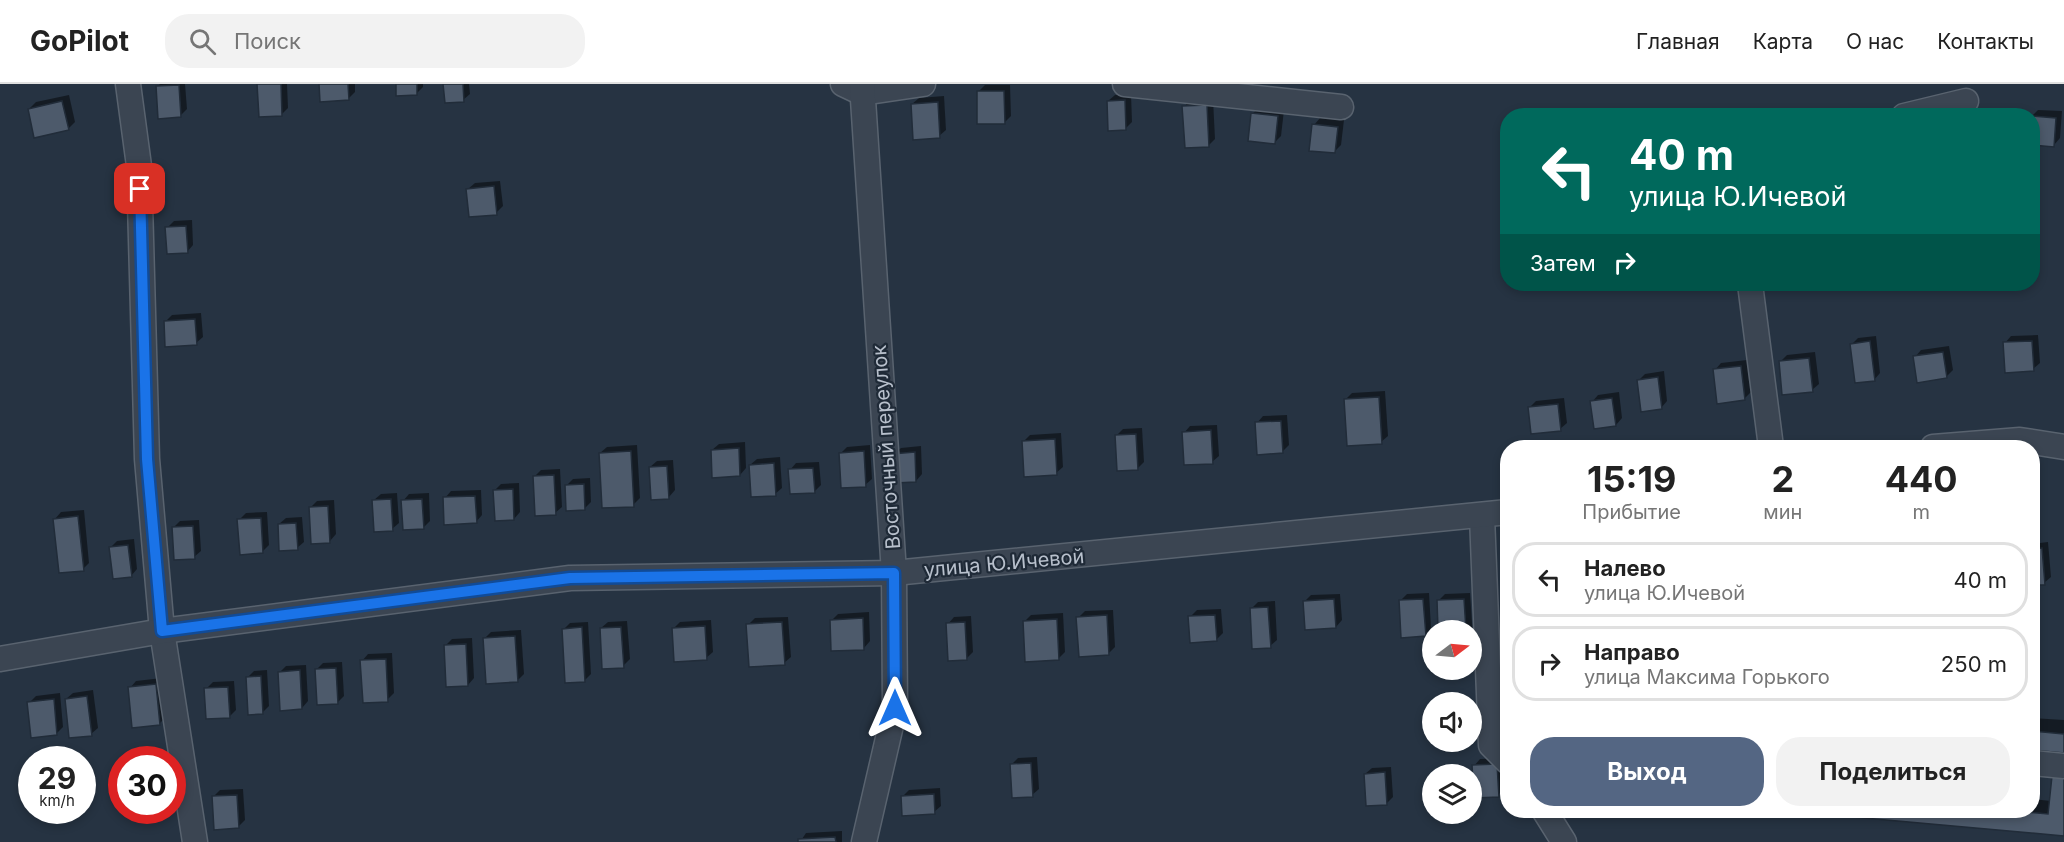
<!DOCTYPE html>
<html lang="ru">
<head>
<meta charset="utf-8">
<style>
	:root { --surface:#fff; --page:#f2f2f2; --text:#222; --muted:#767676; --line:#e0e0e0; --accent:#546683 }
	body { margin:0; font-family:Inter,sans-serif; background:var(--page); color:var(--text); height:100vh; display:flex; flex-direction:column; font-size:22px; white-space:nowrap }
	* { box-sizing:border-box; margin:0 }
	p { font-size:20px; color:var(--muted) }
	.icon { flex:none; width:33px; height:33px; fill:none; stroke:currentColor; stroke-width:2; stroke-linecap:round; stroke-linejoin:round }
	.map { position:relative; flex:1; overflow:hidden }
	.sheet { position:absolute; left:1500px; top:356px; width:540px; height:378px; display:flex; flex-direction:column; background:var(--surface); border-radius:24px; box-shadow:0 3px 9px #0003 }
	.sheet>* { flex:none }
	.hud { position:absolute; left:1500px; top:24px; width:540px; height:183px; border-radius:24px; box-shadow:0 3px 9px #0003; background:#00695c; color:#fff; overflow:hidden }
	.needle { width:39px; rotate:74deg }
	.controls { position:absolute; left:1422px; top:536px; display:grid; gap:12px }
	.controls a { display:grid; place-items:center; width:60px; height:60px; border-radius:50%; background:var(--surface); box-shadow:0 3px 9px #0003; font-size:30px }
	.speed { position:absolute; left:18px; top:662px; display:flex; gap:12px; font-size:30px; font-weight:700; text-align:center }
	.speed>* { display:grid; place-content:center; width:78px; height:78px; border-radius:50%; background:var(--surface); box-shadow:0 3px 9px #0003; line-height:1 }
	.speed small { font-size:15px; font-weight:400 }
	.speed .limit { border:9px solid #d22; background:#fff; color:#111 }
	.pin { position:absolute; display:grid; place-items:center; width:51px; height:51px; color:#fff; margin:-26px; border-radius:12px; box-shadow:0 3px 9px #0006 }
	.me { position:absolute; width:66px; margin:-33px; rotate:0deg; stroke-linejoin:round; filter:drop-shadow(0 0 4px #0008) }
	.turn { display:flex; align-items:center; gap:21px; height:126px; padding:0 30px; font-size:27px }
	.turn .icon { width:78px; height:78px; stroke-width:2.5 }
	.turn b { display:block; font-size:42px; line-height:51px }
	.then { display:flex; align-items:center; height:57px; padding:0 30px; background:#0003; gap:12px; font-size:22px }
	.eta { display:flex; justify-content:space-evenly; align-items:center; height:102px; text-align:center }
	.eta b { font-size:36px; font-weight:700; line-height:42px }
	.cta { display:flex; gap:12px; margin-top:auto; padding:12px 30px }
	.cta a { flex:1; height:69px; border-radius:24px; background:var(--accent); color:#fff; font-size:24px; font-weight:700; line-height:69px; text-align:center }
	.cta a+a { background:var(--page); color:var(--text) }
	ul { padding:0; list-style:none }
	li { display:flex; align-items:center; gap:18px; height:75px; margin:0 12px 9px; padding:0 18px; border:3px solid var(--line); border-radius:24px }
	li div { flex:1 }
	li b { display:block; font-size:22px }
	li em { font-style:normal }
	header { display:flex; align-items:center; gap:36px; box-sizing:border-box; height:84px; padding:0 30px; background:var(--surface); border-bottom:2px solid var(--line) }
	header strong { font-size:28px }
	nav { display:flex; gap:33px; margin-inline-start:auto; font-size:21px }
	.search { width:420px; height:54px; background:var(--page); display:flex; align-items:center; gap:15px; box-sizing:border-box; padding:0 21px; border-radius:24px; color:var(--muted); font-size:22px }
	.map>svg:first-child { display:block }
</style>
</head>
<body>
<header>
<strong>GoPilot</strong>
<div class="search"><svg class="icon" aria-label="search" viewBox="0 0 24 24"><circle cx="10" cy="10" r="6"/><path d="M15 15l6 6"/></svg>Поиск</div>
<nav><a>Главная</a><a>Карта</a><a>О нас</a><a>Контакты</a></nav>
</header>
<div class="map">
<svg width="2064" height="758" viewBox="0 0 2064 758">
	<rect width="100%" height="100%" fill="#263342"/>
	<g fill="#0007">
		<polygon points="160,0 185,0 187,25 180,32 157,3"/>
		<polygon points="259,0 287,0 288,24 282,30"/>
		<polygon points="321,0 355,0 355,8 348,15"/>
		<polygon points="397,0 423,0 423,3 416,10"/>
		<polygon points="445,0 469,0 470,10 463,16"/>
		<polygon points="985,1 1010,1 1011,32 1004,39 978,8"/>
		<polygon points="1131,10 1132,38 1126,44 1108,17 1115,11"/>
		<polygon points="69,11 75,38 68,45 29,25 36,18"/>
		<polygon points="944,12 946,46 939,52 912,20 919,14"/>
		<polygon points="1213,15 1215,55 1209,61 1184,23 1190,16"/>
		<polygon points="1260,23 1284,26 1281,52 1274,59 1253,29"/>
		<polygon points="2038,26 2062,27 2060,54 2054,61 2032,59 2032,32"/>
		<polygon points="1320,34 1344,36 1341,61 1334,68 1314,41"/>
		<polygon points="500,97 503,122 496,129 468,105 475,99"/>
		<polygon points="192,136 193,161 187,168 167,144 174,137"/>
		<polygon points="201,229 203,253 196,259 166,237 172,231"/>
		<polygon points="2038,251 2040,279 2033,285 2005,259 2011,252"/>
		<polygon points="1876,252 1880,289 1874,296 1852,260 1858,254"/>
		<polygon points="1949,262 1953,286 1946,293 1915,273 1921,266"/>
		<polygon points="1815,268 1819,300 1812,306 1780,278 1787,271"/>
		<polygon points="1747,276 1751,308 1744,315 1715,286 1721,279"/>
		<polygon points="1664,287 1667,317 1661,324 1639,296 1645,290"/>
		<polygon points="1385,307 1388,352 1381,358 1346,315 1352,309"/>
		<polygon points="1619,308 1622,334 1616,341 1592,318 1598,311"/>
		<polygon points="1564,314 1567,339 1560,345 1529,324 1536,317"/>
		<polygon points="1287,331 1289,361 1282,368 1257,339 1263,332"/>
		<polygon points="1217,341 1219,372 1212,378 1184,349 1190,342"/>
		<polygon points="1142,344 1144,378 1138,384 1116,352 1123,345"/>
		<polygon points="1061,349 1063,383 1056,389 1023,358 1030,351"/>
		<polygon points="745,358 746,384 740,391 712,366 719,360"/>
		<polygon points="637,361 640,414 633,421 600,369 607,363"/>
		<polygon points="870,361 872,395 865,401 841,369 847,363"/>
		<polygon points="921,362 922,390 916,397 894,370 901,364"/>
		<polygon points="780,373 782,404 775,410 750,381 757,375"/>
		<polygon points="673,376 675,406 669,413 650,383 657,377"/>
		<polygon points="819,378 821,401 814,408 790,386 796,379"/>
		<polygon points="560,385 562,423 555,429 534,393 541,386"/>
		<polygon points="590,394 591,418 584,425 566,402 573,395"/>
		<polygon points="519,399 520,428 514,435 494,407 501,400"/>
		<polygon points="481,406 482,431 476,438 445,414 451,407"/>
		<polygon points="397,409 399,439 392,445 374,416 381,410"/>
		<polygon points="429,409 430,437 424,443 403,417 409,410"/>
		<polygon points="334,416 336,450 330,457 310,424 317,417"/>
		<polygon points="84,426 89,479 83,485 55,435 61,428"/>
		<polygon points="267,428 269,461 262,468 239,436 246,429"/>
		<polygon points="302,433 304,458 297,464 279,440 286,434"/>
		<polygon points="199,436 201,467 194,473 173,444 180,437"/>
		<polygon points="134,455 137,485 131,492 111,463 117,457"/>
		<polygon points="2048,458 2051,493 2044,499 2032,500 2032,460"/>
		<polygon points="1429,509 1431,544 1425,551 1400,517 1407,510"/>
		<polygon points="1470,509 1473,554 1472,546 1440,546 1438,517 1445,510"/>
		<polygon points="1340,510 1342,536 1336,543 1304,518 1311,511"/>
		<polygon points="1275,517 1277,556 1270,562 1252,524 1258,518"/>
		<polygon points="1221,525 1223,549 1216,556 1190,533 1197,526"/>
		<polygon points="1113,526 1115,563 1108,570 1078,534 1085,527"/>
		<polygon points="869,528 870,557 864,564 831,537 838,530"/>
		<polygon points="1063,529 1065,568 1058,575 1024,538 1031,531"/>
		<polygon points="971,532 973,568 967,574 948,540 954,533"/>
		<polygon points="788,533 791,573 784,579 748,541 755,534"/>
		<polygon points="711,536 713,568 706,574 674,544 680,538"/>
		<polygon points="627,537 630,575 623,582 601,544 608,538"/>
		<polygon points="588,538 591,590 584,597 564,545 570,539"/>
		<polygon points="521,546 524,590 517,597 485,554 491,548"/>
		<polygon points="472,554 474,594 468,601 445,562 452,555"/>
		<polygon points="392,569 394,609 387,616 362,577 368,570"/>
		<polygon points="342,578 344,612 337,619 317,585 323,579"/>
		<polygon points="306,581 308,617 302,624 280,588 286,582"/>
		<polygon points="267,586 269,622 262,629 247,594 254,587"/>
		<polygon points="162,594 166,633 160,639 130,604 136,597"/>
		<polygon points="234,597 236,626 229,633 206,605 213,598"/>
		<polygon points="93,606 98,644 91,650 66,615 73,609"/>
		<polygon points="60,609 63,643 57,649 29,619 36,612"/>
		<polygon points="2032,634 2064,636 2064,668 2032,665"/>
		<polygon points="1037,673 1039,705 1032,711 1011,681 1018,674"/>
		<polygon points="1503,674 1504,705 1498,711 1474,682 1480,675"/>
		<polygon points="1391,683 1393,713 1386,720 1365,690 1372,684"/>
		<polygon points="940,704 941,722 934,728 903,712 909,706"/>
		<polygon points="243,705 245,736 238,743 213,713 220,706"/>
		<polygon points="2032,715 2051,717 2064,751 1791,726 2032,726"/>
		<polygon points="842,747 842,758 800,758 806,749"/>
	</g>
	<g fill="#4d5a6b" stroke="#212c39" stroke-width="1.5">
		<polygon points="257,0 281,0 282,32 259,33"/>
		<polygon points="319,0 348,0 349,16 320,18"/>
		<polygon points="396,0 417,0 417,11 396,12"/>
		<polygon points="443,0 463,0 464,18 445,19"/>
		<polygon points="179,1 181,33 158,35 156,2"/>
		<polygon points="977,7 1004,7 1005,40 977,40"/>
		<polygon points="1125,16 1126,46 1108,47 1107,17"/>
		<polygon points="62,17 69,46 34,54 28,25"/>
		<polygon points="938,18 940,54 913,56 911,20"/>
		<polygon points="1207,21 1209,63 1185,64 1182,22"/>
		<polygon points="1251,29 1278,32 1275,60 1248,57"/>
		<polygon points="2032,32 2056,34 2054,63 2032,61"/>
		<polygon points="1312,40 1338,43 1335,69 1309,67"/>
		<polygon points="494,102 497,131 469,133 466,105"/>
		<polygon points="186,142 188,169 167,170 165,143"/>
		<polygon points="195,235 197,261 165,263 164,237"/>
		<polygon points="1870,257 1875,297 1855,299 1850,260"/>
		<polygon points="2032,257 2034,287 2005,289 2003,258"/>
		<polygon points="1943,268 1947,294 1917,299 1913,272"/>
		<polygon points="1809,274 1813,308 1782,311 1779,277"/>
		<polygon points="1741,282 1745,316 1717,320 1713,285"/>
		<polygon points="1658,293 1662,325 1641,328 1637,296"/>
		<polygon points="1379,313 1382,360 1347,362 1344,315"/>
		<polygon points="1612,314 1616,342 1594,345 1590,317"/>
		<polygon points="1558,320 1561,347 1531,350 1528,323"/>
		<polygon points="1281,337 1283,369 1257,371 1255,338"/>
		<polygon points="1211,346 1213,380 1184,381 1182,348"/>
		<polygon points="1136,350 1138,386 1117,387 1115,351"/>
		<polygon points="1055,355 1057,391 1024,393 1022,357"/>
		<polygon points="739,364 740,392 712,394 711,366"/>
		<polygon points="631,367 634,423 602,424 599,369"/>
		<polygon points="864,367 866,403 841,404 839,369"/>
		<polygon points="915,368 916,398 894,399 892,370"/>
		<polygon points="774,379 776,412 751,413 749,381"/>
		<polygon points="667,382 669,415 651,416 649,383"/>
		<polygon points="813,384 815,409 790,410 788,385"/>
		<polygon points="554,391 556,431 535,432 533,392"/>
		<polygon points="584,400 585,426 566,427 565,401"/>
		<polygon points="513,405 514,436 495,437 493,406"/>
		<polygon points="475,412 477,439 444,441 443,413"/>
		<polygon points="391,415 393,447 374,448 372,416"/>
		<polygon points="422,415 424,445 403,446 401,416"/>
		<polygon points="328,422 330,459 311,460 309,423"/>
		<polygon points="78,432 84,487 59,489 53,435"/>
		<polygon points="261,434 263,469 240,471 237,435"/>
		<polygon points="296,439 298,466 279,467 278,440"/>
		<polygon points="193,442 195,475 174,476 172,443"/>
		<polygon points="128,461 132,493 113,495 109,463"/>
		<polygon points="2042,464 2045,501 2032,501 2032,465"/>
		<polygon points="1334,515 1336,544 1305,546 1303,517"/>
		<polygon points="1423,515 1426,552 1401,554 1399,516"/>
		<polygon points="1464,515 1466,546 1438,546 1437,516"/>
		<polygon points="1268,523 1271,564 1252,565 1250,524"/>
		<polygon points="1107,531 1109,571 1079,573 1076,533"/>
		<polygon points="1215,531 1217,557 1190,559 1188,532"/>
		<polygon points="863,534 864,566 831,567 830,536"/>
		<polygon points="1057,535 1059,576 1025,578 1023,537"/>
		<polygon points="782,538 785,581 749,583 746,540"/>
		<polygon points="965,538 967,576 948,577 946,539"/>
		<polygon points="705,542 707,576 674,578 672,544"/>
		<polygon points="582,543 585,598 565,599 562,545"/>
		<polygon points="621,543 624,584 602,585 600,544"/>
		<polygon points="515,552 518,598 486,600 483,554"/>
		<polygon points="466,560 468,602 446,603 444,561"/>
		<polygon points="386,575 388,618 363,619 360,576"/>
		<polygon points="336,584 338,620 317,621 315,585"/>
		<polygon points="300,586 302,625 280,627 278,588"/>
		<polygon points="261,592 263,630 248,631 246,593"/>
		<polygon points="156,600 160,641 132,644 128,603"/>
		<polygon points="228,603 230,634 206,635 204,604"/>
		<polygon points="87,612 92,652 69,654 65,615"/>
		<polygon points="54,615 57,651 31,654 27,618"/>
		<polygon points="2032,647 2064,650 2064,669 2032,666"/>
		<polygon points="1031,679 1033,713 1012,714 1010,680"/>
		<polygon points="1497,680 1499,713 1474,714 1472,681"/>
		<polygon points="1385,688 1387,721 1366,722 1364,690"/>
		<polygon points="2052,692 2064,693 2064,752 1775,726 2002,726 2048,730"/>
		<polygon points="934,710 935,730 902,732 901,712"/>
		<polygon points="237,711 239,744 214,746 212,712"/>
		<polygon points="835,753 836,758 798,758 798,755"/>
	</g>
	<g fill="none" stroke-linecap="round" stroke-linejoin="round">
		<defs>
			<g id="minor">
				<polyline points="128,0 139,82 147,375 162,547 195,758"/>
				<polyline points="843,0 862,9 923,0"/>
				<polyline points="862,0 894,489 895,624 864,758"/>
				<polyline points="1125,0 1341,23"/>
				<polyline points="1904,32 1966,17"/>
				<polyline points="1750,200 1771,363"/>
				<polyline points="1933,363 2020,356 2064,363"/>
				<polyline points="1482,432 1491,661 1508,678"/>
				<polyline points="0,575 162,547 570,494 894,489 1508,428"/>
				<polyline points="2032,679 2064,682"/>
				<polyline points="1544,726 1564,758"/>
			</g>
		</defs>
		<use href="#minor" stroke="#59636f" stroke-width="27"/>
		<use href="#minor" stroke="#3b4552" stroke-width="24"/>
	</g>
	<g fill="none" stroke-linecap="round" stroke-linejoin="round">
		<defs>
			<polyline id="route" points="140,105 147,375 162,547 570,494 894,489 895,624"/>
		</defs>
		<use href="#route" stroke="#114b97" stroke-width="15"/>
		<use href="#route" stroke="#1a73e8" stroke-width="10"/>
	</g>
	<g text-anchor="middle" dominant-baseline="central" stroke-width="4.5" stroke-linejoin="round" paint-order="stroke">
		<g font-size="20" fill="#b8c0cc" stroke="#1f2a37">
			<text transform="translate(886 363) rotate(-94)">Восточный переулок</text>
			<text transform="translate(1004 479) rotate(-5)">улица Ю.Ичевой</text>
		</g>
	</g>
</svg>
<div class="controls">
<a><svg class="needle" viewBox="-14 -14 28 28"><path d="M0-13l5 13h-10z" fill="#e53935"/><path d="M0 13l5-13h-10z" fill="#767676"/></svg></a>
<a><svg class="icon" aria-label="sound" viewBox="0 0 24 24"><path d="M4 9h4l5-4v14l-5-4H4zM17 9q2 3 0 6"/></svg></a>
<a><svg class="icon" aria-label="layers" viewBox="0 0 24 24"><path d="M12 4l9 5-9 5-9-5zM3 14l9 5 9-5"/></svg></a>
</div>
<div class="speed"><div>29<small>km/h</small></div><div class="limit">30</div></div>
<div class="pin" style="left:140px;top:105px;background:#d93025"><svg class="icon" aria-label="arrive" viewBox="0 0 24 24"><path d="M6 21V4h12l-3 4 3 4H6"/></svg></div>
<svg class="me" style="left:895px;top:624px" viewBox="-20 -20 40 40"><path d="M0-17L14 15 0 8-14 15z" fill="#1a73e8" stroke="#fff" stroke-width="4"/></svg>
<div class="hud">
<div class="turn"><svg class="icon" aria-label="left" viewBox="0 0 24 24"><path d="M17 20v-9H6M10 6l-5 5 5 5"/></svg><div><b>40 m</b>улица Ю.Ичевой</div></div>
<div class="then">Затем<svg class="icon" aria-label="right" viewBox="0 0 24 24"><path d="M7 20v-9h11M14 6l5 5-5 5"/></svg></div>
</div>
<section class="sheet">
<div class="eta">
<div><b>15:19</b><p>Прибытие</p></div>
<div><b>2</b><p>мин</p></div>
<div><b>440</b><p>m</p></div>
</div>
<ul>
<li><svg class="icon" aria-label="left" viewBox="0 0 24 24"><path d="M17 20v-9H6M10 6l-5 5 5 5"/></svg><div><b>Налево</b><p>улица Ю.Ичевой</p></div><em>40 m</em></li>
<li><svg class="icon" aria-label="right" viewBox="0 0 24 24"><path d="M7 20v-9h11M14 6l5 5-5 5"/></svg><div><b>Направо</b><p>улица Максима Горького</p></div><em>250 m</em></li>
</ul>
<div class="cta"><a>Выход</a><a>Поделиться</a></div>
</section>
</div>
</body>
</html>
